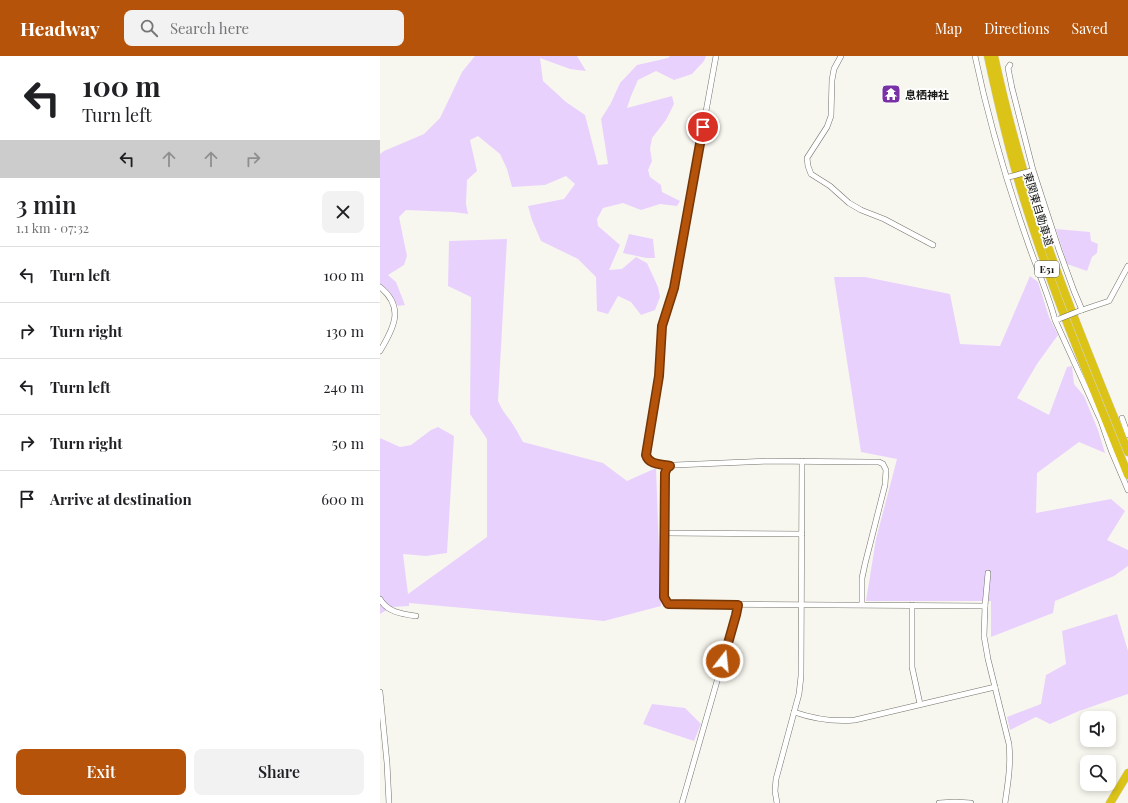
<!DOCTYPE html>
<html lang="en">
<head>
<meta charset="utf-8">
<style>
	:root { --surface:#fff; --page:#f2f2f2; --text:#202124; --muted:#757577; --line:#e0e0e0; --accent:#b45309 }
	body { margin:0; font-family:"Playfair Display","Noto Sans JP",serif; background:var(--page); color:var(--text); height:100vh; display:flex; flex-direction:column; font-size:15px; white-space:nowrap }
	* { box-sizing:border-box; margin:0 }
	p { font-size:13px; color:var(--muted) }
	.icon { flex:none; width:22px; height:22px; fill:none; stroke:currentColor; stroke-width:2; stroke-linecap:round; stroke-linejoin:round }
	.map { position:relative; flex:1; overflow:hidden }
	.details { display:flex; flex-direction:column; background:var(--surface); width:380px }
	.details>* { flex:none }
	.guide { background:#fff; color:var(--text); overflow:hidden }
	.fabs { position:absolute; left:700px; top:655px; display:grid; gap:8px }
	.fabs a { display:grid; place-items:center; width:36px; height:36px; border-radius:8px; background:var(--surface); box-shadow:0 2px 6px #0003; font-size:20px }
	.pin { position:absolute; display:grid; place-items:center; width:34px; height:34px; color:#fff; margin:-17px; border:2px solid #fff; border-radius:50%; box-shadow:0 1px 4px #0007 }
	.me { position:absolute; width:44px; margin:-22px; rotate:16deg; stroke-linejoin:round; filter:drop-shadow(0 0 3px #0008) }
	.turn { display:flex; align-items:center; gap:14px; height:84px; padding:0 16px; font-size:18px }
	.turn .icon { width:52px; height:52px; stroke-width:2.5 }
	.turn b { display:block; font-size:28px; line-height:34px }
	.lanes { display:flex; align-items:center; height:38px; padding:0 16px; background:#0003; justify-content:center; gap:20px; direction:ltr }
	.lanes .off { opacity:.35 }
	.round { display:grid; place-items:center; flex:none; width:42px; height:42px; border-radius:8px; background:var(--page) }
	.head { display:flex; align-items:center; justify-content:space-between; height:68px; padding:0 16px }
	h1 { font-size:24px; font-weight:600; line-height:30px }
	.action { display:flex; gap:8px; margin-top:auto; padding:8px 16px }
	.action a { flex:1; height:46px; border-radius:8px; background:var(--accent); color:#fff; font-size:16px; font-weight:600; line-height:46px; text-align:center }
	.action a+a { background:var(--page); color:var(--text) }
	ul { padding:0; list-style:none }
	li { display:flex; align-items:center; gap:12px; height:56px; padding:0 16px; border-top:1px solid var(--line) }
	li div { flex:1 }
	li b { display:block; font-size:15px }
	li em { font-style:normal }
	header { display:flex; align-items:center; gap:24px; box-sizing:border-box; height:56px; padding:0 20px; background:var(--accent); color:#fff }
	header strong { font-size:19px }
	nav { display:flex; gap:22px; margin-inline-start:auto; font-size:14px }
	.search { width:280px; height:36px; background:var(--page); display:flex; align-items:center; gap:10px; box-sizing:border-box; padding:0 14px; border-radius:8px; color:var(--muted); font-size:15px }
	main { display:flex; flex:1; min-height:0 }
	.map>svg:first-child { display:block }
</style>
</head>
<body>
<header>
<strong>Headway</strong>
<div class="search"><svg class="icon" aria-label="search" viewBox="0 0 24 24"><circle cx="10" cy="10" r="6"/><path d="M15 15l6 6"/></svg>Search here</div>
<nav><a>Map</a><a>Directions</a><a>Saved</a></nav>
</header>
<main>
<section class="details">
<div class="guide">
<div class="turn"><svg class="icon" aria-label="left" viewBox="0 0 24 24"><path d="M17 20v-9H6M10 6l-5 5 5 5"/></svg><div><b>100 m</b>Turn left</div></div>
<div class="lanes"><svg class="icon" aria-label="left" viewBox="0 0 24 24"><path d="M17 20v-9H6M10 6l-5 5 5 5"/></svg><svg class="icon off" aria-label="ahead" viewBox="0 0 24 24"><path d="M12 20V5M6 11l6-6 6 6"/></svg><svg class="icon off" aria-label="ahead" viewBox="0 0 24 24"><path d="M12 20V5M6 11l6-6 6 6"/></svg><svg class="icon off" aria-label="right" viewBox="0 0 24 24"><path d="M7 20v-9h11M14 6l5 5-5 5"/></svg></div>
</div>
<div class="head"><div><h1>3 min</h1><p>1.1 km · 07:32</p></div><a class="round"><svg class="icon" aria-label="close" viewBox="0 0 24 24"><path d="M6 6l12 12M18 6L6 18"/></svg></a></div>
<ul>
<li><svg class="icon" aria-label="left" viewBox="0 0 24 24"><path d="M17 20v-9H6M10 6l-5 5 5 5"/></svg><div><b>Turn left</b></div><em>100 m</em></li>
<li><svg class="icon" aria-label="right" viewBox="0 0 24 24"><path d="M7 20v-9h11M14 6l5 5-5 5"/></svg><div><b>Turn right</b></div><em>130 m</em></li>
<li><svg class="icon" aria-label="left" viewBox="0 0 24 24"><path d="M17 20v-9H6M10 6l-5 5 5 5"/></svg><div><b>Turn left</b></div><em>240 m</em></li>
<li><svg class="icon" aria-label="right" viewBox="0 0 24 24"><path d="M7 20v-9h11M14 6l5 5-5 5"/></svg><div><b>Turn right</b></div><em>50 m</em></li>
<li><svg class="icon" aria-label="arrive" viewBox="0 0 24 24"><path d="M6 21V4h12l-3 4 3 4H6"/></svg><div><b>Arrive at destination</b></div><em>600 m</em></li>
</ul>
<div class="action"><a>Exit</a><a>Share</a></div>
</section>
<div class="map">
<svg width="748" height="747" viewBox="0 0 748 747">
	<rect width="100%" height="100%" fill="#f8f7ef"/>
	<g fill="#e9d1fe">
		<polygon points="95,0 197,0 206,15 190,13 160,2 163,25 186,46 205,59 218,109 228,108 221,63 231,47 240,27 257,9 288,2 290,0 326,0 324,5 312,18 294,24 276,15 258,24 251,40 247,52 292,40 294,48 286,64 272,82 270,93 272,105 268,114 270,121 281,129 282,136 300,145 297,150 280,148 261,154 243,147 223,152 217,163 218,170 240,189 229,214 242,213 256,201 267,207 278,231 280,241 275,254 261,259 251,246 238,240 228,258 217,255 216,221 198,203 161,185 152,164 148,150 184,143 195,128 186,120 165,129 132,131 127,113 120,98 98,80 90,84 97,115 87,124 86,148 88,158 73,156 26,154 19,161 27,200 24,209 8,219 16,226 25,249 18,250 7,233 0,229 0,98 4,95 44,78 60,62 82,16"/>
		<polygon points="676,173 710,176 711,185 718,188 717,197 712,201 707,215 687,208"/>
		<polygon points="249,178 273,183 275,202 266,202 243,197"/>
		<path d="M 127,183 L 118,345 C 121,352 125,358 130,364 C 135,371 139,379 143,386 L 223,407 L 247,425 L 276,412 L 281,550 L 224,565 L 29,547 L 29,550 L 12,551 L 0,558 L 0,382 L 20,391 L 31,389 L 51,374 L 58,371 L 74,380 L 67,497 L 46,500 L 23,498 L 28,538 L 107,481 L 107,383 L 90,358 L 91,241 L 68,230 L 69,185 Z"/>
		<polygon points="650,220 658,226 669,261 678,279 657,308 637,342 669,359 687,311 692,310 694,328 704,340 718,374 725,397 699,386 657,417 656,457 731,443 745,455 727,484 748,494 748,510 734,520 675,545 673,557 611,581 611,545 486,545 496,483 517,403 481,396 454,221 485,221 570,238 580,288 620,290"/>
		<polygon points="737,558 748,595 748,638 699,655 670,668 656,661 630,674 627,661 661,648 666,619 686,608 682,575"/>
		<polygon points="272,648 305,652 321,668 314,685 263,668"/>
	</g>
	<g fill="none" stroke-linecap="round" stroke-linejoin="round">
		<defs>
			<g id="minor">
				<polyline points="461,0 454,13 452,24 451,60 447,71 427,102 428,110 431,118 450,130 469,147 481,154 504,163 553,189"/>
				<path d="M 595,0 C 608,62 626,124 647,184 C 656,211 668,237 675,264 L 721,365 L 731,394 L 748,434"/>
				<polyline points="630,9 628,12 632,32 653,114 679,194 694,235 702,254"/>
				<path d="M 0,231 C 25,251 14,272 0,295"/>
				<polyline points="699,255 729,245 748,210"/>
				<polyline points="742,362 748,379"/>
				<path d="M 290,410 C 281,408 269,409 265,399 L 279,320 L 282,270 L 294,232 L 336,0"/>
				<polyline points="285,477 422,478"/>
				<path d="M 608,517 L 605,550 L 604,580 L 608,603 L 629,688 C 631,709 628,727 625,747"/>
				<path d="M 0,543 C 7,556 22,558 36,560"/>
				<polyline points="482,549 482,522 485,508 505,429 506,414 503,408 499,406 488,406 387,405 295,409 290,410 286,414 284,541 288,548 605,550"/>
				<polyline points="532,549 532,611 540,648"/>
				<polyline points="0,636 7,707 9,747"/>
				<path d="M 414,656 C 434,663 454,666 475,664 L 615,631"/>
				<polyline points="302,747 356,559 358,549"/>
				<polyline points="397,747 395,735 396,723 419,638 421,620 422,405"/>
				<polyline points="559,747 575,746 591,747"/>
			</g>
			<g id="highway">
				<path d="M 608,0 C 619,51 631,103 647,153 C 675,243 713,331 748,419"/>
				<path d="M 614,0 C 625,50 638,100 654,149 C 681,233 715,314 748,396"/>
				<polyline points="730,747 748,717"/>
			</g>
		</defs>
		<use href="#minor" stroke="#72716a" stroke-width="6"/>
		<use href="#highway" stroke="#d6d6d5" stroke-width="9"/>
		<use href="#minor" stroke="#fff" stroke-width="5"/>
		<use href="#highway" stroke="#dbc318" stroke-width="8"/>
		<defs>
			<g id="minor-bridge">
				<polyline points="629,121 651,115"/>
				<polyline points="679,263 699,255"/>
			</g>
		</defs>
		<use href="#minor-bridge" stroke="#72716a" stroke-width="6" stroke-linecap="butt"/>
		<use href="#minor-bridge" stroke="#fff" stroke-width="5"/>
	</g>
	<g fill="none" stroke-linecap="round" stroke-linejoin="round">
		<defs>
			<path id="route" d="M 323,71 L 294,232 L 282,270 L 279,320 L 266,399 C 269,409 281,408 290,410 L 287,412 L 285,417 L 284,541 L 288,548 L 358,549 L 356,559 L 343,605"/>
		</defs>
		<use href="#route" stroke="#753606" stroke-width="10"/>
		<use href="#route" stroke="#b45309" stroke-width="7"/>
	</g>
	<defs>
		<symbol id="temple-square" viewBox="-11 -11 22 22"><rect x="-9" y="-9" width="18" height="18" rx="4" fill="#7932a5" stroke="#fff"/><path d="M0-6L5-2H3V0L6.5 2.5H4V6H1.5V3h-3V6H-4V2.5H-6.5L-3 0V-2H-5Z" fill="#fff"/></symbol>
	</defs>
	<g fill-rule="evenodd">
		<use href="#temple-square" x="500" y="27" width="22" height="22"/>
	</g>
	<g text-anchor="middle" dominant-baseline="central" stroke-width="3.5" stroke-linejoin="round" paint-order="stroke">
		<rect fill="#fff" stroke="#5f5f5d" stroke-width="1" x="655" y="205" width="24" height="16" rx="3"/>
		<g font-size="10" font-weight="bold" fill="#1b1b18">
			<text x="667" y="213">E51</text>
		</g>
		<g font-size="11" font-weight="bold" fill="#1b1b18" stroke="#fff" text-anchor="start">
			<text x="525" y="38">息栖神社</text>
		</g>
		<g font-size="11" fill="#1b1b18" stroke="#fff">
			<text transform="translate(659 153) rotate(73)">東関東自動車道</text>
		</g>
	</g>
</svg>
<div class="fabs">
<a><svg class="icon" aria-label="sound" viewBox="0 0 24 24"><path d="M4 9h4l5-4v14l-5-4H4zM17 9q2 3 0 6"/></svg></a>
<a><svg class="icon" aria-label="search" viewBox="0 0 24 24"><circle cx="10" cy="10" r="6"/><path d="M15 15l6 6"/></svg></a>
</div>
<div class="pin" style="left:323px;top:71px;background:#d93025"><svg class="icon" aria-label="arrive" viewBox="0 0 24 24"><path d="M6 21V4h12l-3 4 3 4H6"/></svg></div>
<svg class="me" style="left:343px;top:605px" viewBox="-20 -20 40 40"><circle r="17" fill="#b45309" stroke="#fff" stroke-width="3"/><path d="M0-11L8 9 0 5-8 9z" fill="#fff"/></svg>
</div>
</main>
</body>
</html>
